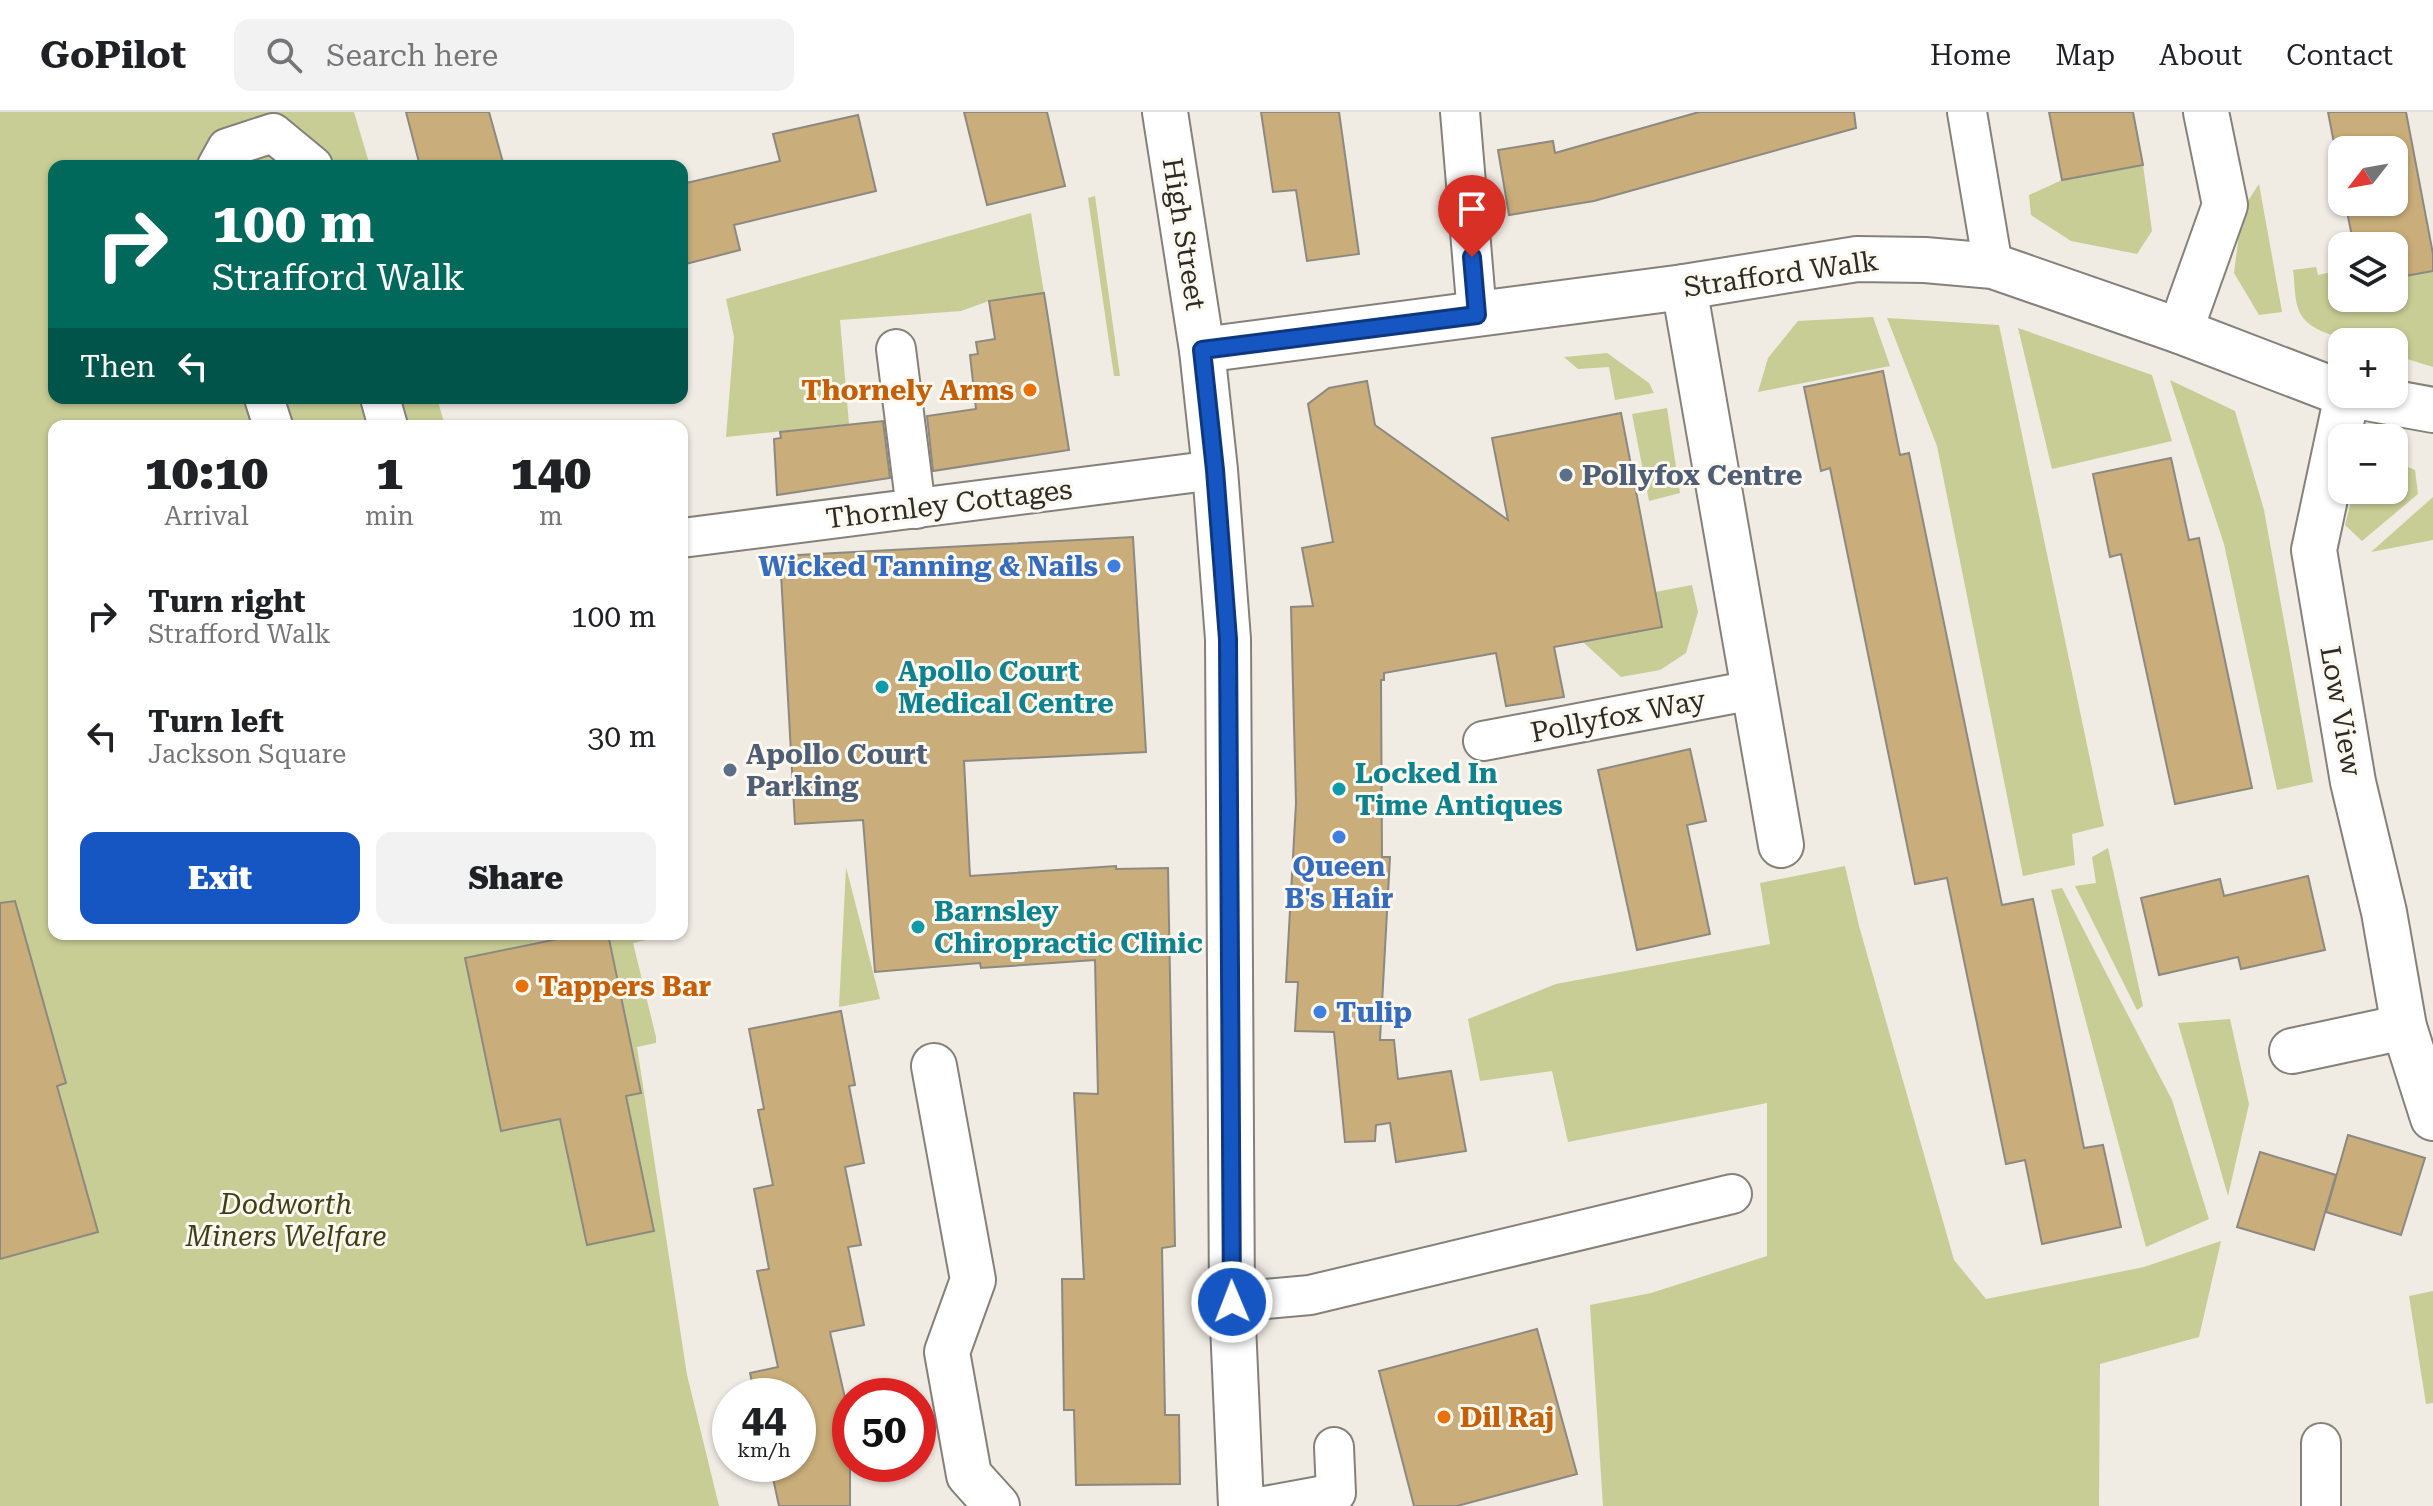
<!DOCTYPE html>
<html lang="en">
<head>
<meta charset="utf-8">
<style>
	:root { --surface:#fff; --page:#f2f2f2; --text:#202124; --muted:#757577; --line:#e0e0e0; --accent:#1656c2 }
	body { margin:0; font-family:"Roboto Serif",serif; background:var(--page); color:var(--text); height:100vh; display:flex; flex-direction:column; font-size:30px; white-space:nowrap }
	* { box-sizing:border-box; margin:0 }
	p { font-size:26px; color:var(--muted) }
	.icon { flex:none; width:44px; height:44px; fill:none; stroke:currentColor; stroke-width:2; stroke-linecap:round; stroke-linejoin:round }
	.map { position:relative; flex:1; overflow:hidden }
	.sheet { position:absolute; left:48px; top:308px; width:640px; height:520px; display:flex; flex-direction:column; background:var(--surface); border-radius:16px; box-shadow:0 2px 6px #0004 }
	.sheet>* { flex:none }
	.banner { position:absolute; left:48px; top:48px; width:640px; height:244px; border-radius:16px; box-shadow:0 2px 6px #0004; background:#00695c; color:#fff; overflow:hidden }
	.needle { width:52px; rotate:239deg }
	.fabs { position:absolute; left:2328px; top:24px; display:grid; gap:16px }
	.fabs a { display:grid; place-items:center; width:80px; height:80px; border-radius:16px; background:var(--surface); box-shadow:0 2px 6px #0004; font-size:40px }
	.speed { position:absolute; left:712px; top:1266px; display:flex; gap:16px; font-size:40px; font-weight:700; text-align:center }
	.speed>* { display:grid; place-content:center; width:104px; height:104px; border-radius:50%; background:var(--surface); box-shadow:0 2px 6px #0004; line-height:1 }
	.speed small { font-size:20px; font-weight:400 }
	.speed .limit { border:12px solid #d22; background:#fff; color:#111 }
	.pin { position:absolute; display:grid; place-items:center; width:68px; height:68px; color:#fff; margin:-82px -34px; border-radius:50% 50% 50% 0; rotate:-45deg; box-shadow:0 0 8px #0007 }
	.pin .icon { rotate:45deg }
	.me { position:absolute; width:88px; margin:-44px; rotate:359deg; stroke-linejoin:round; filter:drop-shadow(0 0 6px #0008) }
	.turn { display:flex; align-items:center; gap:28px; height:168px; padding:0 32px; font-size:36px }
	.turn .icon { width:104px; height:104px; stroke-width:2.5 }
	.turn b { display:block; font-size:56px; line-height:68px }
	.then { display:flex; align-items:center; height:76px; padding:0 32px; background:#0003; gap:16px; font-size:30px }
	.eta { display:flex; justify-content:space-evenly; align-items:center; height:136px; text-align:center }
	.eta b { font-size:48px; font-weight:800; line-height:56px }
	.button { display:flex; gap:16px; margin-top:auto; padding:16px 32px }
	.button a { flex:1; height:92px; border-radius:16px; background:var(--accent); color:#fff; font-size:32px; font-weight:800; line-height:92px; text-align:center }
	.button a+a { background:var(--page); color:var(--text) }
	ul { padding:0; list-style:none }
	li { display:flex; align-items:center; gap:24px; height:120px; padding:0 32px }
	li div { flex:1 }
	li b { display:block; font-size:30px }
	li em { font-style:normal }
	header { display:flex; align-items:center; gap:48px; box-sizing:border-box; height:112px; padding:0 40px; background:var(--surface); border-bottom:2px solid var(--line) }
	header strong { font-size:38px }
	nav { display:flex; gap:44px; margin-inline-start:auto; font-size:28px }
	.search { width:560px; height:72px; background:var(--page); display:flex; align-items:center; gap:20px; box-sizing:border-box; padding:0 28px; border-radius:16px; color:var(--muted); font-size:30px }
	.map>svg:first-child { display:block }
</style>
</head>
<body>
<header>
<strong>GoPilot</strong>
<div class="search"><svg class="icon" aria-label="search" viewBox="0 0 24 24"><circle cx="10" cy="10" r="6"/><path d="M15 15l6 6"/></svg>Search here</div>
<nav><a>Home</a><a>Map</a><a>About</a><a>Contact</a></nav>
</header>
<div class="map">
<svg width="2433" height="1394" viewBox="0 0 2433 1394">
	<rect width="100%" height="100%" fill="#f0ebe3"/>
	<g fill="#c8cd95">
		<polygon points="0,0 354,0 370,54 54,54 54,286 437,286 445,314 54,314 54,822 673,822 633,831 656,925 656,931 637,935 687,1263 719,1394 0,1394"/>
		<polygon points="2143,53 2152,119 2137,142 2071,129 2031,103 2029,83 2062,68"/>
		<polygon points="2259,72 2282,200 2259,203 2234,161 2242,98"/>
		<polygon points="1095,84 1120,264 1114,264 1088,86"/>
		<polygon points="1031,101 1044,181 989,189 961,199 840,208 849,312 726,325 734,225 726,187"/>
		<path d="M 2316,155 L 2318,163 L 2332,160 L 2334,170 L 2342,169 L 2342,186 L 2394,186 L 2394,166 L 2433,159 L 2433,255 L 2394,243 L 2394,230 C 2367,230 2308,228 2298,196 C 2294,185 2295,170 2293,158 Z"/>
		<polygon points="1873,205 1890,254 1758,280 1768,246 1798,209"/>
		<polygon points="1887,206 1999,213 2104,714 2072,722 2075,753 2023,764 1937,334"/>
		<polygon points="2018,216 2152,263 2172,329 2052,357"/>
		<polygon points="1607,241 1649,271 1654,281 1615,288 1609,255 1578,257 1564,245"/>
		<polygon points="2170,268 2235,299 2264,398 2313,670 2277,678 2224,432"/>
		<polygon points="1667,296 1680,381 1649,389 1632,302"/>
		<polygon points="2394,349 2415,358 2418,382 2362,429 2345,413 2354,378 2394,378"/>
		<polygon points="2433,385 2433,428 2371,440"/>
		<polygon points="1692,473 1698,500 1686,541 1660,558 1621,565 1583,530 1662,515 1655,480"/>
		<polygon points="2108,736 2143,894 2137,898 2075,774 2096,771 2092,745"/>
		<polygon points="1845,754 1859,814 1954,1148 1986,1187 2144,1155 2221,1129 2199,1225 2100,1252 2099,1394 1603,1394 1590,1193 1651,1181 1767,1144 1767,991 1568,1030 1552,959 1480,969 1468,907 1556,872 1770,832 1760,771"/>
		<polygon points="846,755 880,887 839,895"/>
		<polygon points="2062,776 2172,988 2209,1107 2146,1135 2051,778"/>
		<polygon points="2230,907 2249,992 2228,1084 2178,911"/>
		<polygon points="2433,1179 2433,1291 2426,1292 2409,1184"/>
	</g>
	<g fill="#c9ad7a" stroke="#8d8981" stroke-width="2">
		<polygon points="406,0 489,0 504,54 420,54"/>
		<polygon points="964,0 1047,0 1065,74 987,93"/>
		<polygon points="1261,0 1339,0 1359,142 1307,149 1296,78 1273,80"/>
		<polygon points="1699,0 1854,0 1856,16 1594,89 1509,103 1498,38 1553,29 1555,41"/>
		<polygon points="2049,0 2133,0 2143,53 2062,68"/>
		<polygon points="2328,0 2406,0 2433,142 2433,159 2394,166 2394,134 2354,134 2345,90 2394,90 2394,38 2342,38 2342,73"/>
		<polygon points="858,3 876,79 734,113 740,138 682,153 682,72 780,49 773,22"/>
		<polygon points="1044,181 1069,338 933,359 927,304 976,297 970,243 978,242 976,230 995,227 989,189"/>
		<polygon points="1883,259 1900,343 1909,341 2002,793 2033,787 2084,1036 2103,1033 2121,1115 2042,1132 2025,1048 2006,1052 1947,766 1915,772 1830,356 1821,359 1804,275"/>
		<polygon points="1367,269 1375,313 1508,408 1492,326 1621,301 1662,515 1554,535 1564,585 1506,594 1496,541 1384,561 1384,568 1381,568 1382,745 1390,745 1380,928 1394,928 1398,967 1451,959 1466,1039 1396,1050 1390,1011 1376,1013 1375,1029 1345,1030 1334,920 1295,919 1298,870 1286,870 1296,691 1291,495 1313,494 1302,436 1333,430 1308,292 1329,276"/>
		<polygon points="883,309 890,366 777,383 774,327 781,326 780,320"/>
		<polygon points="2171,346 2189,428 2199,426 2252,676 2175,692 2121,442 2110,445 2093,362"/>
		<polygon points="1133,425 1146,640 964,649 970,764 1116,754 1116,757 1168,756 1175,1134 1162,1136 1165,1303 1179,1303 1180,1372 1076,1373 1074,1298 1064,1298 1062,1167 1084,1167 1074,981 1098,982 1095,848 981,856 980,851 875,860 863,708 795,712 780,444"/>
		<polygon points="1690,637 1706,709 1687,713 1710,822 1637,838 1598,658"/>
		<polygon points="2308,764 2325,838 2241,857 2238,845 2159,863 2141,786 2220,767 2224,784"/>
		<polygon points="15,789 66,971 57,974 98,1120 0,1147 0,791"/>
		<polygon points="582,822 608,822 641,981 626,984 654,1119 587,1133 560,1007 501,1019 465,846"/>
		<polygon points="841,899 855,973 849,974 864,1051 845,1055 861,1133 848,1135 864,1213 830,1220 850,1308 850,1394 779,1394 770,1352 798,1352 798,1284 755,1284 750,1261 778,1255 757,1159 769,1157 754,1077 773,1073 758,998 764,997 749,917"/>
		<polygon points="2348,1023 2425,1046 2401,1123 2326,1100"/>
		<polygon points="2260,1040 2336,1063 2314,1138 2237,1115"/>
		<polygon points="1537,1217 1577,1362 1457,1394 1414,1394 1379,1259"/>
	</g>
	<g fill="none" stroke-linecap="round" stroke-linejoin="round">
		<defs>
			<g id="service">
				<polyline points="1460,0 1477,203"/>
				<polyline points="1967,0 1993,154"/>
				<polyline points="217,54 227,36 273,21 313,54"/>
				<polyline points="896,237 916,397"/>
				<polyline points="264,286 273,314"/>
				<polyline points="380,286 388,314"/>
				<polyline points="682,426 1215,358"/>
				<polyline points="1483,629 1753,578"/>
				<polyline points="1232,1190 1310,1183 1732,1082"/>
				<polyline points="2321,1331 2321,1394"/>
				<polyline points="1265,1394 1336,1381 1334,1335"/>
			</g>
			<g id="minor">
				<polyline points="1684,175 1781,733"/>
				<polyline points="2180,219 2225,93 2206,0"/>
				<polyline points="1202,238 1684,175 1857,147 1925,148 1993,154 2180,219 2342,281"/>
				<polyline points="2345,282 2433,298"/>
				<polyline points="2347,283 2314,438 2353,670 2384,800 2404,915 2433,1006"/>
				<polyline points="2292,939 2404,915"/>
				<polyline points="934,954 973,1168 947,1240 969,1363 997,1394"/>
			</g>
			<polyline id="secondary" points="1165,0 1202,238 1215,358 1228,527 1232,1190 1241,1394"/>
		</defs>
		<use href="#service" stroke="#858079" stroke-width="42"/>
		<use href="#minor" stroke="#858079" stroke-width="48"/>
		<use href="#secondary" stroke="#858079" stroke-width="48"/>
		<use href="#service" stroke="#fff" stroke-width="38"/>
		<use href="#minor" stroke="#fff" stroke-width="44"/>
		<use href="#secondary" stroke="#fff" stroke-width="44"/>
	</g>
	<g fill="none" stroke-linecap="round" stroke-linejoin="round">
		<defs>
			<polyline id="route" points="1232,1190 1228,527 1215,358 1202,238 1477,203 1472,145"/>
		</defs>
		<use href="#route" stroke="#0e387e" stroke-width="20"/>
		<use href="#route" stroke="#1656c2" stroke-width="14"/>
	</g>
	<g fill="#e8710a" stroke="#fdf8f0" stroke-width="3">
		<circle cx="1030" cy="278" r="8"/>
		<circle cx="522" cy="874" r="8"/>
		<circle cx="1444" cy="1305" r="8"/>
	</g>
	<g fill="#5c6f8a" stroke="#fdf8f0" stroke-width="3">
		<circle cx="1566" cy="363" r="8"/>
		<circle cx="730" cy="658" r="8"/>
	</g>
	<g fill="#3f7fe0" stroke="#fdf8f0" stroke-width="3">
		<circle cx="1114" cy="454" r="8"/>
		<circle cx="1339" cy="725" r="8"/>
		<circle cx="1320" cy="900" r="8"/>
	</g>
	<g fill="#0f9aa8" stroke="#fdf8f0" stroke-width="3">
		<circle cx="882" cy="575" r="8"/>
		<circle cx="1339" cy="677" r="8"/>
		<circle cx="918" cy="815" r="8"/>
	</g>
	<g text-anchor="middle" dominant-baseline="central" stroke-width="6" stroke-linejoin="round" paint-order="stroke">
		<g font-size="28" fill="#2d2b28" stroke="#fdf8f0">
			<text transform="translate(1184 122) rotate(81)">High Street</text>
			<text transform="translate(1781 162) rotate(-8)">Strafford Walk</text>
			<text transform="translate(949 392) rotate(-7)">Thornley Cottages</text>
			<text transform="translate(2341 599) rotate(80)">Low View</text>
			<text transform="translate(1618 604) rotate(-11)">Pollyfox Way</text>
		</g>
		<g font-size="28" font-weight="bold" fill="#c56008" stroke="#fdf8f0" text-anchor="start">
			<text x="1014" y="278" text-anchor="end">Thornely Arms</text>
			<text x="538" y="874">Tappers Bar</text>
			<text x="1460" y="1305">Dil Raj</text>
		</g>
		<g font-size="28" font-weight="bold" fill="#4e5e75" stroke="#fdf8f0" text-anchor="start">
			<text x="1582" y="363">Pollyfox Centre</text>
			<text x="746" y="642">Apollo Court<tspan x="746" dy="32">Parking</tspan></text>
		</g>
		<g font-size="28" font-weight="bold" fill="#366cbe" stroke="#fdf8f0" text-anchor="end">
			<text x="1098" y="454">Wicked Tanning &amp; Nails</text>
			<text x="1339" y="754" text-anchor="middle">Queen<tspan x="1339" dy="32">B's Hair</tspan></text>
			<text x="1336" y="900" text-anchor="start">Tulip</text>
		</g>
		<g font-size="28" font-weight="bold" fill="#0d838f" stroke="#fdf8f0" text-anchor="start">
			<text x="898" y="559">Apollo Court<tspan x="898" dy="32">Medical Centre</tspan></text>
			<text x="1355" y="661">Locked In<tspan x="1355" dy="32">Time Antiques</tspan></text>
			<text x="934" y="799">Barnsley<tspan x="934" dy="32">Chiropractic Clinic</tspan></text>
		</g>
		<g font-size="28" font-style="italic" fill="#3d3f14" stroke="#fdf8f0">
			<text x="286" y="1092">Dodworth<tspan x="286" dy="32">Miners Welfare</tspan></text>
		</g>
	</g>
</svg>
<div class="fabs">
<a><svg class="needle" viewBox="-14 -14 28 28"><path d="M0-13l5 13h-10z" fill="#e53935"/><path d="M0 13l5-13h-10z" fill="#757577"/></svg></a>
<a><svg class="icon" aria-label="layers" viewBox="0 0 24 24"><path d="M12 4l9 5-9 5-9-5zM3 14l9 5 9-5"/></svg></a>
<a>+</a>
<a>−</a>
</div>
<div class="speed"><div>44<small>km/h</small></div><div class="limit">50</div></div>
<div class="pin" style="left:1472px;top:145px;background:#d93025"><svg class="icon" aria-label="arrive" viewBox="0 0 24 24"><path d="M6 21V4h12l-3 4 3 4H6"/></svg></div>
<svg class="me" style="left:1232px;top:1190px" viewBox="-20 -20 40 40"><circle r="17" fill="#1656c2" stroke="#fff" stroke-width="3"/><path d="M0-11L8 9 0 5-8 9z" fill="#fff"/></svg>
<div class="banner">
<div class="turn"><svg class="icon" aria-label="right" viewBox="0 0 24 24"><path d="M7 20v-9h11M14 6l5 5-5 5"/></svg><div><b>100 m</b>Strafford Walk</div></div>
<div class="then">Then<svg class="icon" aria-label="left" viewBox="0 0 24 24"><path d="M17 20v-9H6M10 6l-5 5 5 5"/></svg></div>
</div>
<section class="sheet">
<div class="eta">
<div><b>10:10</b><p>Arrival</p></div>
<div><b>1</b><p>min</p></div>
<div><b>140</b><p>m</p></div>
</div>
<ul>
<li><svg class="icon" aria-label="right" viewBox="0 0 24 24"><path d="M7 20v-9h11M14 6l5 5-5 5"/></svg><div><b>Turn right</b><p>Strafford Walk</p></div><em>100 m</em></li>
<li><svg class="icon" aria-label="left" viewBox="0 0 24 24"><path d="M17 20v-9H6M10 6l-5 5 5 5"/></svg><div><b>Turn left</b><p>Jackson Square</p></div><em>30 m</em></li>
</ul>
<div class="button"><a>Exit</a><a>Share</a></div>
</section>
</div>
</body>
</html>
